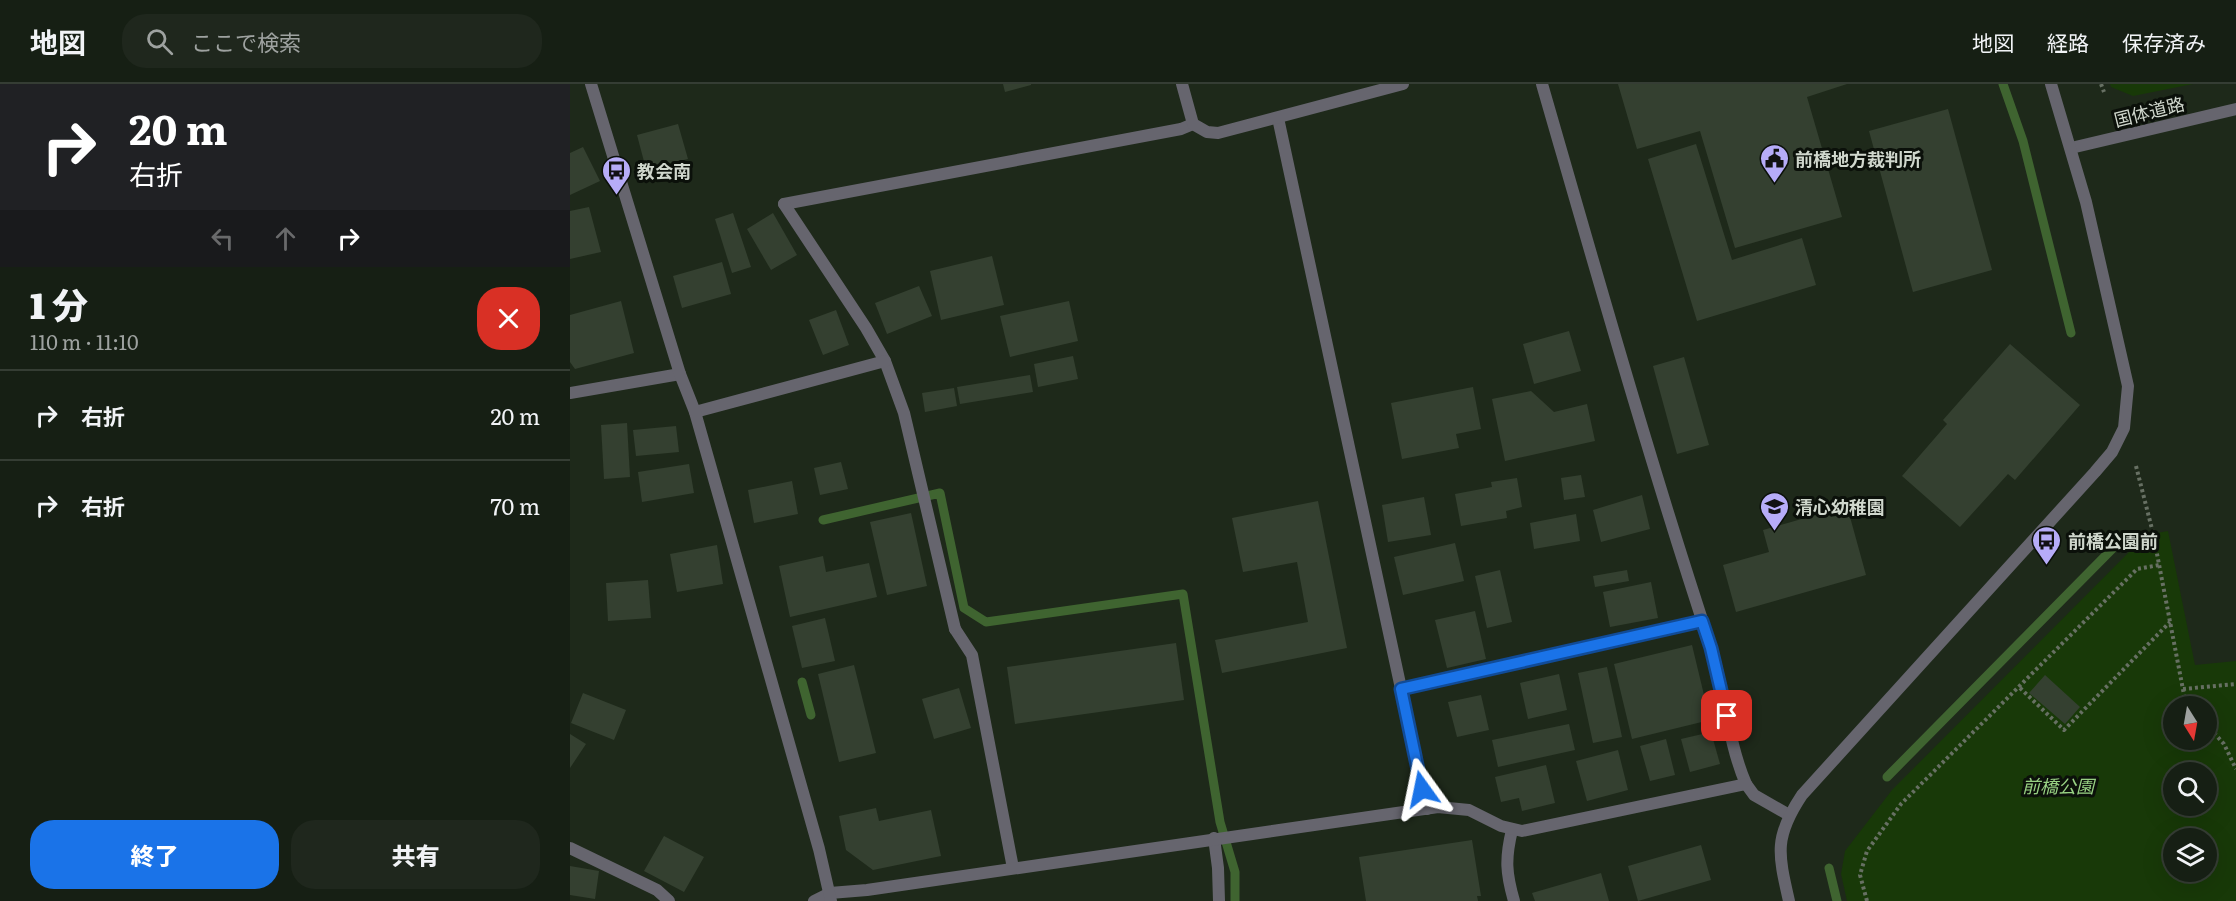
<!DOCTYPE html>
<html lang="ja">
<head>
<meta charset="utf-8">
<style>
	:root { --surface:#161f14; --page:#1f271d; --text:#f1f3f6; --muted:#9ea2a0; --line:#353d34; --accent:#1a73e8 }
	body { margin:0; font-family:Literata,"Noto Sans JP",serif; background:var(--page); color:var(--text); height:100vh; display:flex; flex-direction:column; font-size:22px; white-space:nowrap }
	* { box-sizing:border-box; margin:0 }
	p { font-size:20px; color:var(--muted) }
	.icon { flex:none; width:33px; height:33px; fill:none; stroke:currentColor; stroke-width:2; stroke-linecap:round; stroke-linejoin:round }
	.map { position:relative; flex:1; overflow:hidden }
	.details { display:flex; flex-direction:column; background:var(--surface); width:570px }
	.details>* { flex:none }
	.banner { background:#202124; color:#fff; overflow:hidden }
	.needle { width:39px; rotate:169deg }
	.fabs { position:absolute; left:1593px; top:612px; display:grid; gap:12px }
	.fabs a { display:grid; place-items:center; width:54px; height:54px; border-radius:50%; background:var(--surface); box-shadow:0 6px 24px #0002,0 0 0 2px var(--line); font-size:30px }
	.pin { position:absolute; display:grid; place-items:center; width:51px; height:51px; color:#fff; margin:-26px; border-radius:12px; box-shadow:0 3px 9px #0006 }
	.me { position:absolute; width:66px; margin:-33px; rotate:348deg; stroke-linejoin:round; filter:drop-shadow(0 0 4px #0008) }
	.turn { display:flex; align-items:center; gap:21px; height:126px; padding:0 30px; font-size:27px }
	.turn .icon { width:78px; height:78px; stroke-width:2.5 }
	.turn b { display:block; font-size:42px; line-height:51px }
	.lanes { display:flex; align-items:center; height:57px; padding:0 30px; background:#0003; justify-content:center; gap:30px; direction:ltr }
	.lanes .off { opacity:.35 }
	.round { display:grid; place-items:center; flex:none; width:63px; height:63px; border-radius:24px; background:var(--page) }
	.overview { display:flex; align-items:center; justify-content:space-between; height:102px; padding:0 30px }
	h1 { font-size:36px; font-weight:800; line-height:45px }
	.cta { display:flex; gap:12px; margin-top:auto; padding:12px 30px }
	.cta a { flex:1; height:69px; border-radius:24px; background:var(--accent); color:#fff; font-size:24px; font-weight:800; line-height:69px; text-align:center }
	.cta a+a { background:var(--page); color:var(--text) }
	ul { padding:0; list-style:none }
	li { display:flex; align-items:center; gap:18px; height:90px; padding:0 30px; border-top:2px solid var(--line) }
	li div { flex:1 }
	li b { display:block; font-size:22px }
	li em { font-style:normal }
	header { display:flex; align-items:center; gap:36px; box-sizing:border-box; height:84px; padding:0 30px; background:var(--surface); border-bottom:2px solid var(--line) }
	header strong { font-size:28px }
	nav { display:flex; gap:33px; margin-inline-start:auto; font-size:21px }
	.search { width:420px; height:54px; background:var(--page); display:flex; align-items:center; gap:15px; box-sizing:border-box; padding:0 21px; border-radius:24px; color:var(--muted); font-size:22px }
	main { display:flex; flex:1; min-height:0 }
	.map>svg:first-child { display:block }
</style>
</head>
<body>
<header>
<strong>地図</strong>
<div class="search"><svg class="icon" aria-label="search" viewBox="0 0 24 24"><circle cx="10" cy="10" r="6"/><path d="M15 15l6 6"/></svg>ここで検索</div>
<nav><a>地図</a><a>経路</a><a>保存済み</a></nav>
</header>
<main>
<section class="details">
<div class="banner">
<div class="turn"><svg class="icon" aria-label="right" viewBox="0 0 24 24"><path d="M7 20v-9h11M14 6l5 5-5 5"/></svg><div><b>20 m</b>右折</div></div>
<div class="lanes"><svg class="icon off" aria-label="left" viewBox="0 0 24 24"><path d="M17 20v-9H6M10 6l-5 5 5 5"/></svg><svg class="icon off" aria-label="ahead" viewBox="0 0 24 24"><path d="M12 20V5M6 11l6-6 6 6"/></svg><svg class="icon" aria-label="right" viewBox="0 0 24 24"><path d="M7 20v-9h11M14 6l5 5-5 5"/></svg></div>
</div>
<div class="overview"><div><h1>1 分</h1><p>110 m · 11:10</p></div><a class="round" style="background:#d93025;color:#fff"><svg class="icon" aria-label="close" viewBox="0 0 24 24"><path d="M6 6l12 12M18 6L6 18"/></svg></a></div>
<ul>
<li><svg class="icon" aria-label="right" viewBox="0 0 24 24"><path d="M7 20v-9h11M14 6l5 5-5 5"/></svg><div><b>右折</b></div><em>20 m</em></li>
<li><svg class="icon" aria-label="right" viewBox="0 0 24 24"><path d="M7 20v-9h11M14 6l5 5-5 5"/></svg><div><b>右折</b></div><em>70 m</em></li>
</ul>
<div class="cta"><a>終了</a><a>共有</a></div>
</section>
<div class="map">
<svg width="1666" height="817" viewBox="0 0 1666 817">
	<rect width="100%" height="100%" fill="#1e291a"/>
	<g fill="#183908" fill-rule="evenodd">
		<polygon points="1540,0 1623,0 1563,12 1541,3"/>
		<path d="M 1598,447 L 1625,581 L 1666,577 L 1666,817 L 1277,817 L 1271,790 L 1275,767 L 1322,706 L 1576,451 ZM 1604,622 L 1636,622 L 1636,656 L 1604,656 ZM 1604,688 L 1636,688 L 1636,722 L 1604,722 ZM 1604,754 L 1636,754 L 1636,788 L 1604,788 Z"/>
	</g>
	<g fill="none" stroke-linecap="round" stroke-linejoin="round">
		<g stroke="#3f6430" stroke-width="9">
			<polyline points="1433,0 1453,57 1501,249"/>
			<polyline points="253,436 370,409 394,524 416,538 613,510 650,738 665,788 665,817"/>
			<polyline points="232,598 241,631"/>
			<polyline points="1317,693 1552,455"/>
			<polyline points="1259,784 1267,817"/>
		</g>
	</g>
	<g fill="#344030">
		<polygon points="433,0 461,0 461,1 435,8"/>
		<polygon points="1048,0 1277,0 1237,13 1272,133 1165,164 1130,47 1067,65"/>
		<polygon points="1378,25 1422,186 1343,208 1299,47"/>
		<polygon points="108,40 118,75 76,85 67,51"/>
		<polygon points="1126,60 1162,176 1232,154 1246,201 1127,237 1078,75"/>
		<polygon points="13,63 30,97 0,111 0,69"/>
		<polygon points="19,123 31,168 0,175 0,127"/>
		<polygon points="163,129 181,183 162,189 145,135"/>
		<polygon points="203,129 227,171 201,186 177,145"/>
		<polygon points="422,172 434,221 371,236 360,187"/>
		<polygon points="152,178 161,210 112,224 103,192"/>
		<polygon points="349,202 362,232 317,250 305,219"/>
		<polygon points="51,217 64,269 5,285 0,278 0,231"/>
		<polygon points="499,217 508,257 440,273 430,232"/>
		<polygon points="266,226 279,261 253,271 239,236"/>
		<polygon points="999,247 1011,287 964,300 953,260"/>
		<polygon points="1440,260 1510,321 1445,396 1438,390 1390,443 1332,392 1377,340 1373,336"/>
		<polygon points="503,272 508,295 468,303 464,280"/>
		<polygon points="1114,273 1139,361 1107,370 1083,282"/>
		<polygon points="460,291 463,308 390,320 387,303"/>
		<polygon points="903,303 911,345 886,350 889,364 832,375 821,319"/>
		<polygon points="384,304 387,322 355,328 352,309"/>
		<polygon points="961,307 984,328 1017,320 1025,357 935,377 922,315"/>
		<polygon points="57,339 60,393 34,395 31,341"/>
		<polygon points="106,342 109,368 66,372 63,346"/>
		<polygon points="271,378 278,405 250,411 244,384"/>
		<polygon points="119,380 124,409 72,418 68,388"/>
		<polygon points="1011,391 1015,413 994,416 991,394"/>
		<polygon points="947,394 952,423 936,427 937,434 891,442 885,410 922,403 921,398"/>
		<polygon points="222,397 228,430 184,439 178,406"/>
		<polygon points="1072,411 1080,445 1031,458 1023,426"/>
		<polygon points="854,413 861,451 818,458 812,421"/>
		<polygon points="748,417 777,564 652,589 645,556 738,538 727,478 673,488 662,434"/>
		<polygon points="1277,422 1296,491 1166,528 1153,481 1199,468 1193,446"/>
		<polygon points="341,429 357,502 317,511 300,438"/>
		<polygon points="1006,430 1010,457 964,465 960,439"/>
		<polygon points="885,459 894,497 833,511 824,473"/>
		<polygon points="147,461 153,500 107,508 100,470"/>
		<polygon points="253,472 256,488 299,479 307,513 220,533 209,482"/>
		<polygon points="930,486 942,538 917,544 905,492"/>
		<polygon points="1057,486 1059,497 1025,503 1023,492"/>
		<polygon points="78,496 81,534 38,537 36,499"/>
		<polygon points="1081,498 1088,534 1040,543 1033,508"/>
		<polygon points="905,527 916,575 877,584 865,536"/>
		<polygon points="255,534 265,577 232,584 222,542"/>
		<polygon points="606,559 614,616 445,640 437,583"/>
		<polygon points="1122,561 1140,636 1062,655 1044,580"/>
		<polygon points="284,581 306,669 269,678 248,590"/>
		<polygon points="1037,583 1052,653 1023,659 1008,589"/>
		<polygon points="989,590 997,626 958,635 950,599"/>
		<polygon points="1475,591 1510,623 1495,640 1459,609"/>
		<polygon points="389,604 401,644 364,655 352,615"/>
		<polygon points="13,609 56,626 44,656 1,639"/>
		<polygon points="911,611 919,646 887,653 878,618"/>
		<polygon points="999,640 1005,666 928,683 922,656"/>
		<polygon points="1141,648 1150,680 1120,688 1111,655"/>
		<polygon points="0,650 16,660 0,684"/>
		<polygon points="1096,655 1105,691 1080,697 1070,662"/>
		<polygon points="1048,666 1058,706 1017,717 1006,677"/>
		<polygon points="976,681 985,719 952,727 949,714 931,718 925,693"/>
		<polygon points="306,724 309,737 361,726 371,772 303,786 276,766 269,732"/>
		<polygon points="94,752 134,773 114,808 74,787"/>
		<polygon points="902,756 911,812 907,812 908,817 796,817 789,773"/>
		<polygon points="1131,761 1141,796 1068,817 1058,782"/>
		<polygon points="0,782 29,787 25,815 0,811"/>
		<polygon points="1031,789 1039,817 965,817 962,809"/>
	</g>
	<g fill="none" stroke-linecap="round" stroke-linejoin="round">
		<g stroke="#677063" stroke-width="4" stroke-dasharray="3 3" stroke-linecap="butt">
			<polyline points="1531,0 1534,8"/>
			<polyline points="1566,382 1583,449 1615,616 1621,622"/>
			<polyline points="1450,604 1494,646 1600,538"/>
			<polyline points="1613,605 1666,600"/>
			<polyline points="1636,640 1654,660 1666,685"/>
			<polyline points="1297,817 1290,791 1297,767 1331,720 1567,485 1589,481"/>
		</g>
		<g stroke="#66656e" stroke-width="12">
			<polyline points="708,34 857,725"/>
			<polyline points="214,120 611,45 623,40"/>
			<polyline points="385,545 402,571 443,784"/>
			<polyline points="831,605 1132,537"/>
			<polyline points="0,764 87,806 99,817"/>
		</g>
		<g stroke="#66656e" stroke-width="12">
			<polyline points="612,0 623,40 637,48 648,49 833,0"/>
			<path d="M 972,0 C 1026,187 1079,375 1140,560 C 1155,606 1157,656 1176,700"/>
			<polyline points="214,120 296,244 315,277 334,329 385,545"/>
			<polyline points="0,309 110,290"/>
			<polyline points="125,328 315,277"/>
			<path d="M 942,746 C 935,775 936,789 944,817"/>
			<polyline points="644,754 648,784 649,817"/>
			<polyline points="244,817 260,809 297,806 868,723 899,726 931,742 952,747 1176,700 1184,711 1219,731"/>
		</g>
		<g stroke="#66656e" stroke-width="12">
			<polyline points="21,0 110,290 125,328 249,765 261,817"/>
			<polyline points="1501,64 1666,25"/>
			<path d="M 1219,817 C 1208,769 1204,753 1232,711 L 1525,388 L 1542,368 L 1554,344 L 1558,302 L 1516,118 L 1481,0"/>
		</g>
	</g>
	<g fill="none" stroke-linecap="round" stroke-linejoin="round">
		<defs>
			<polyline id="route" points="852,705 831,605 1132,537 1141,564 1157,632"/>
		</defs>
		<use href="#route" stroke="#114b97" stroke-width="15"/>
		<use href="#route" stroke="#1a73e8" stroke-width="10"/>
	</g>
	<defs>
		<symbol id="civic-pin" viewBox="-11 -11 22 30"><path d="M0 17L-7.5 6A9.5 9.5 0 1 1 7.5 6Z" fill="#b6acf8" stroke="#0b100a"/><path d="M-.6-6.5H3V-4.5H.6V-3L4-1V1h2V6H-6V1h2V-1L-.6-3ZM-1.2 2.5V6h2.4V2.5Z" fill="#111"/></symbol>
		<symbol id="bus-pin" viewBox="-11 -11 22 30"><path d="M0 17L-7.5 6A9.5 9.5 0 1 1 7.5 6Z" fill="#b6acf8" stroke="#0b100a"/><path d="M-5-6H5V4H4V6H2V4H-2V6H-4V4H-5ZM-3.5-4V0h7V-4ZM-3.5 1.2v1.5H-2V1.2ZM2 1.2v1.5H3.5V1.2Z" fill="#111"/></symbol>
		<symbol id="school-pin" viewBox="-11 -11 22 30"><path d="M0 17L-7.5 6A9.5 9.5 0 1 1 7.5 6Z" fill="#b6acf8" stroke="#0b100a"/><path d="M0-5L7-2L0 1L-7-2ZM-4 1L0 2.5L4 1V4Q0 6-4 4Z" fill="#111"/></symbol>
	</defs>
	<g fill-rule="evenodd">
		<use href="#civic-pin" x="1188" y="58" width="33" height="45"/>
		<use href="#bus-pin" x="30" y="70" width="33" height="45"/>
		<use href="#school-pin" x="1188" y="406" width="33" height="45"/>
		<use href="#bus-pin" x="1460" y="440" width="33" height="45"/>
	</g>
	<g text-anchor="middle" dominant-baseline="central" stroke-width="6" stroke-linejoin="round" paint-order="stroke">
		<g font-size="18" fill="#d0d7cd" stroke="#0b100a">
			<text transform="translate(1579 27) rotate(-14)">国体道路</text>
		</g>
		<g font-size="18" font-weight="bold" fill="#d0d7cd" stroke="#0b100a" text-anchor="start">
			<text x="1225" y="74">前橋地方裁判所</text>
			<text x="67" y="86">教会南</text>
			<text x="1225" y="422">清心幼稚園</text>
			<text x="1498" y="456">前橋公園前</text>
		</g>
		<g font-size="18" font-style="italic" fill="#98d183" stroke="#0b100a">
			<text x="1488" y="701">前橋公園</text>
		</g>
	</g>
</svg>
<div class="fabs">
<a><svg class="needle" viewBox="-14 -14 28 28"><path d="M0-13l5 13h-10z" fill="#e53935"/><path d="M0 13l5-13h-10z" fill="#9ea2a0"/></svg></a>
<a><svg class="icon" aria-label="search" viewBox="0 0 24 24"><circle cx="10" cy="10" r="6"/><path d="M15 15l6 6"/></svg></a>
<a><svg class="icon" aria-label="layers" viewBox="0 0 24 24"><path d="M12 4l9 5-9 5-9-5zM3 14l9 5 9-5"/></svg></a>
</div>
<div class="pin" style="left:1157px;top:632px;background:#d93025"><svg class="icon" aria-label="arrive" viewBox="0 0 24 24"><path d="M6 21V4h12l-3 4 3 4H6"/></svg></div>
<svg class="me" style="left:852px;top:705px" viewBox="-20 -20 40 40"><path d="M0-17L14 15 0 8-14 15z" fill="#1a73e8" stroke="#fff" stroke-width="4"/></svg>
</div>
</main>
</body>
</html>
